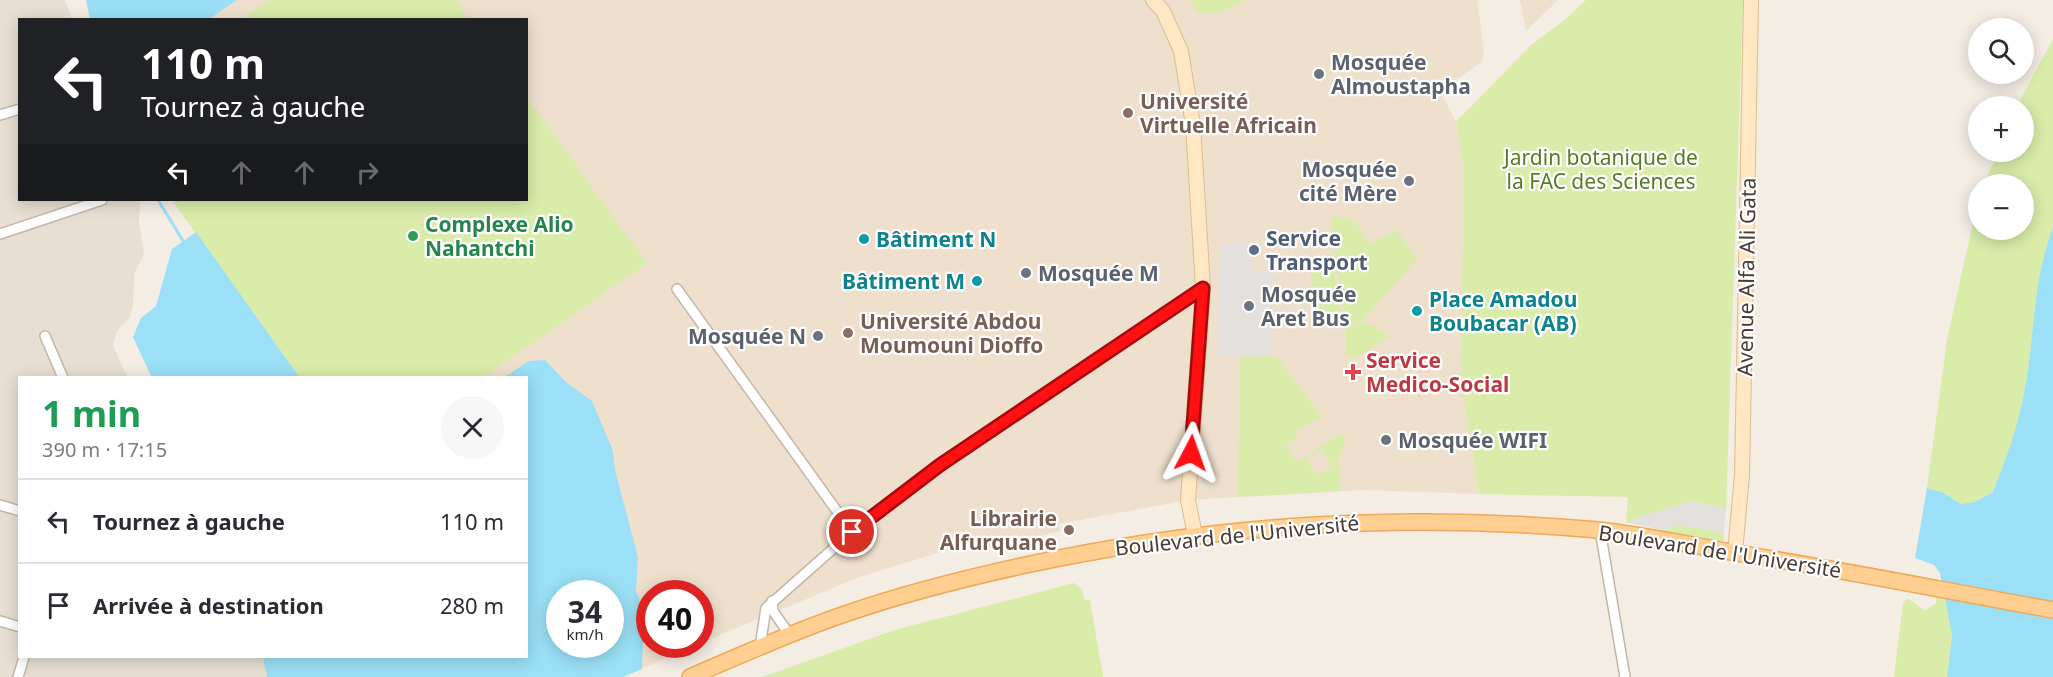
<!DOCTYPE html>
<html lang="fr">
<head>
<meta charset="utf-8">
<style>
	:root { --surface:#fff; --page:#f7f7f7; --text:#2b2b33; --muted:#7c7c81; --line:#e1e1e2 }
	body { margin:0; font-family:"Noto Sans",sans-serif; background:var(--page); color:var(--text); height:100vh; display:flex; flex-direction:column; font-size:22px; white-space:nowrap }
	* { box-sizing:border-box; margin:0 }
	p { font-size:20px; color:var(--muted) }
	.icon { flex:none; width:33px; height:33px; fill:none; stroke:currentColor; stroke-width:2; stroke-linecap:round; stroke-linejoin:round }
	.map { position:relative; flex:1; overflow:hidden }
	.side { position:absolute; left:18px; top:376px; width:510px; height:282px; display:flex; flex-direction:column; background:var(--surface); border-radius:0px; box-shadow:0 3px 15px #0003 }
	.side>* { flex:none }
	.hud { position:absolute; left:18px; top:18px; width:510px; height:183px; border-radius:0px; box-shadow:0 3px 15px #0003; background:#202124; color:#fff; overflow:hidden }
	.buttons { position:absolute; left:1968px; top:18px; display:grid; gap:12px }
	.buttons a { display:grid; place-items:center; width:66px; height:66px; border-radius:50%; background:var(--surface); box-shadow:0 3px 15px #0003; font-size:30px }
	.speed { position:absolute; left:546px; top:580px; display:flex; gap:12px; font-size:30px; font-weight:700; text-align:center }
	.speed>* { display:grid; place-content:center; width:78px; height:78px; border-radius:50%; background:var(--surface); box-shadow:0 3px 15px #0003; line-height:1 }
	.speed small { font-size:15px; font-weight:400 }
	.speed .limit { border:9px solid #d22; background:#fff; color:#111 }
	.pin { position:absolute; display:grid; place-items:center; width:51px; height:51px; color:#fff; margin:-26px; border:3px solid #fff; border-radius:50%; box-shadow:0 2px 6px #0007 }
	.me { position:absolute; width:66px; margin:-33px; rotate:4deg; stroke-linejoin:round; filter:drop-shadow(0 0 4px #0008) }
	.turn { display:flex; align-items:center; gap:21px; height:126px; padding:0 24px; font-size:27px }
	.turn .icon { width:78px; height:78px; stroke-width:2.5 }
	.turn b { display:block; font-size:42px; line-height:51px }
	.lanes { display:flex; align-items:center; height:57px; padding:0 24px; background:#0003; justify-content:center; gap:30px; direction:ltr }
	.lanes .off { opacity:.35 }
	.round { display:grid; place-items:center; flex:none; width:63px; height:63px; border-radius:32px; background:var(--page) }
	.headline { display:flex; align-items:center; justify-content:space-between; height:102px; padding:0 24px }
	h1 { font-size:36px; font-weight:700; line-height:45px; color:#1e9e55 }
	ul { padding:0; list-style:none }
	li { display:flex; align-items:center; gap:18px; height:84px; padding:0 24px; border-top:2px solid var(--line) }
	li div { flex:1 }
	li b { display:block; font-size:22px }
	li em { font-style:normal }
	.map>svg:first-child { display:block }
</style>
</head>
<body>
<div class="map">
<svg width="2053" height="677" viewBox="0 0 2053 677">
	<rect width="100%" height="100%" fill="#f4ede4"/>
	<polygon fill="#e8ded2" points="0,0 65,0 72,19 20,20 20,200 140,200 139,223 144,254 134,274 133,306 130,317 117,331 113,346 128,378 20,378 20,657 263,657 267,677 0,677"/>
	<g fill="#eee0cd" fill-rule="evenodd">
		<path d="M 93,0 L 1477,0 L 1484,50 L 1482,62 L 1440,91 L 1456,122 L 1464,167 L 1468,418 L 1479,494 L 1363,490 L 1188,500 L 1059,524 L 1060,531 L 984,550 L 981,540 L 862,576 L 701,643 L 700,594 L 650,594 L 650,645 L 696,645 L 623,677 L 526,657 L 526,378 L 226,378 L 221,266 L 172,200 L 526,200 L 526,20 L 96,20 ZM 560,594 L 610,594 L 610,645 L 560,645 Z"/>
		<polygon points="1520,0 1558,0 1526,31"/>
	</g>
	<g fill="#d9eca9">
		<polygon points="269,0 455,0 469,19 243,19"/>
		<polygon points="1190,0 1247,0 1214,14 1198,13"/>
		<polygon points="1586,0 1743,0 1726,508 1690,501 1626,522 1628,497 1479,494 1461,380 1464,167 1456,122 1530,46 1567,18"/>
		<path d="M 2053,39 L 2053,228 C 2033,278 2035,330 2026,382 C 2020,421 2007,456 1993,492 L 1975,502 L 1961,504 L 1942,492 L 1927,488 L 1947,340 L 1978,200 L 1978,230 L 2024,230 L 2024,184 L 1984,184 L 1998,152 L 2024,152 L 2024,106 L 2017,106 Z"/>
		<polygon points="527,98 647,263 482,378 300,378 172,200 526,200"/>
		<polygon points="1331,216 1351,218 1371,244 1396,229 1417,259 1362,321 1345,324"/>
		<polygon points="1332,253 1342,319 1321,318 1310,271"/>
		<polygon points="1367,322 1390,336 1355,358 1346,355 1345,326"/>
		<polygon points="1272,356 1278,359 1322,417 1297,429 1297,437 1285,446 1297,462 1304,457 1318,476 1332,466 1321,450 1309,458 1307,456 1341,433 1346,441 1338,458 1341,491 1238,497 1240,357"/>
		<polygon points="1681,525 1724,533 1723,544 1662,533 1662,530"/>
		<polygon points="1074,583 1082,589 1084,600 1090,600 1103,677 762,677 895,630"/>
		<polygon points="1936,597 1945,599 1952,636 1947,677 1894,677 1903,603 1908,598 1925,611 1936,603"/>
	</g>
	<g fill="#e4e0dd">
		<polygon points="1248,241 1253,273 1273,269 1272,356 1217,356 1221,244"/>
		<polygon points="1690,501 1726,508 1724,533 1681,525 1662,530 1626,522"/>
	</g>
	<g fill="#9be0f6" fill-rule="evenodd">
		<polygon points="86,0 237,0 209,19 90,19"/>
		<path d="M 2053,228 L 2053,677 L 1947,677 L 1952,636 L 1940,573 L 1934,565 L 1915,558 L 1927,488 L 1942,492 L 1961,504 L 1975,502 L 1993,492 C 2007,456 2020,421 2026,382 C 2035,330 2033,278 2053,228 Z"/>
		<polygon points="196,232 300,378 152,378 133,337 141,318 156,306 172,249"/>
		<path d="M 545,360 L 567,383 L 592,401 L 613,451 L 615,470 L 638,557 L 636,591 L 644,612 L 642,669 L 623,677 L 267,677 L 263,657 L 526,657 L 526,378 L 503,378 L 529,361 ZM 560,594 L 610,594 L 610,645 L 560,645 Z"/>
	</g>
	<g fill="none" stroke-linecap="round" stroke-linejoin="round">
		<polyline stroke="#9be0f6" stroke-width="3" points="158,200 185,244"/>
		<defs>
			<g id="street">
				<polyline points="0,115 20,109"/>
				<polyline points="0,234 102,200"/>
				<polyline points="677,289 852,532"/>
				<polyline points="45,336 63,378"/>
				<polyline points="0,505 20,511"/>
				<polyline points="1600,530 1625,677"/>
				<polyline points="772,601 773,611 789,634"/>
				<polyline points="0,621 20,627"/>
				<polyline points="760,647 766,608 852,532 940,465 1203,288"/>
				<polyline points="18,677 24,657"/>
			</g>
			<g id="secondary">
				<polyline points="1153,0 1163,11 1181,51 1193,125 1203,288 1188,500 1195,535"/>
				<polyline points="1735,553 1742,475 1751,0"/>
			</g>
			<path id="primary" d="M 690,677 C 741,655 792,632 845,614 C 902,594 962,579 1021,566 C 1215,524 1400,512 1598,530 C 1645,535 1690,545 1736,553 C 1842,570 1947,591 2053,610"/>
		</defs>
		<use href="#street" stroke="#c3b6a9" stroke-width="12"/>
		<use href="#secondary" stroke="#dbbc92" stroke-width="16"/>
		<use href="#primary" stroke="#eea959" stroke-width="18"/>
		<use href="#street" stroke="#fff" stroke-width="9"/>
		<use href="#secondary" stroke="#ffe7c3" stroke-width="14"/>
		<use href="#primary" stroke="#ffcf92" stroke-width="15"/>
	</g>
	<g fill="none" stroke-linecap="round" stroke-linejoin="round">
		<defs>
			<polyline id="route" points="852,532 940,465 1203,288 1191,453"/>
		</defs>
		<use href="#route" stroke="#a60a0c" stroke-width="15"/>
		<use href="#route" stroke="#ff1013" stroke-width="10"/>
	</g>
	<g fill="#6b7280" stroke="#fff" stroke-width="2">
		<circle cx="1319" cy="74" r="6"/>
		<circle cx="1409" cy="181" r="6"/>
		<circle cx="1026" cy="273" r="6"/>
		<circle cx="1249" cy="306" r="6"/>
		<circle cx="818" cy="336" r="6"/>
		<circle cx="1386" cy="440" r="6"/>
	</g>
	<g fill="#8d6e63" stroke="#fff" stroke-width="2">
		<circle cx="1128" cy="113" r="6"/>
		<circle cx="848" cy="333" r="6"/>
		<circle cx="1069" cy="530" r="6"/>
	</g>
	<circle fill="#2e9e5b" stroke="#fff" stroke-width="2" cx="413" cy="236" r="6"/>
	<g fill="#0f9aa8" stroke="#fff" stroke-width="2">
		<circle cx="864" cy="239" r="6"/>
		<circle cx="977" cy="281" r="6"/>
		<circle cx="1417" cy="311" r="6"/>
	</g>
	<circle fill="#5c6f8a" stroke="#fff" stroke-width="2" cx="1254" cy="250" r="6"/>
	<path fill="#e0444e" stroke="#fff" stroke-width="2" d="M1350 363h6v6h6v6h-6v6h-6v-6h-6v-6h6z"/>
	<g text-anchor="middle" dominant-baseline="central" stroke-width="4.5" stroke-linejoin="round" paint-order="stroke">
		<g font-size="21" font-weight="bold" fill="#5b616d" stroke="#fff" text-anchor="start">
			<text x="1331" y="62">Mosquée<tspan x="1331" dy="24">Almoustapha</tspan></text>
			<text x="1397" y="169" text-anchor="end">Mosquée<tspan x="1397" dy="24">cité Mère</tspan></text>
			<text x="1038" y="273">Mosquée M</text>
			<text x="1261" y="294">Mosquée<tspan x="1261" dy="24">Aret Bus</tspan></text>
			<text x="806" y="336" text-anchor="end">Mosquée N</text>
			<text x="1398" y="440">Mosquée WIFI</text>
		</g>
		<g font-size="21" font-weight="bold" fill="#785e54" stroke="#fff" text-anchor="start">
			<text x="1140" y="101">Université<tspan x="1140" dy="24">Virtuelle Africain</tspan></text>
			<text x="860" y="321">Université Abdou<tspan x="860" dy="24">Moumouni Dioffo</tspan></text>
			<text x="1057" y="518" text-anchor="end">Librairie<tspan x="1057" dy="24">Alfurquane</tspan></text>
		</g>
		<g font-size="21" fill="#537d22" stroke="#fff">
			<text x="1601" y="157">Jardin botanique de<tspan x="1601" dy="24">la FAC des Sciences</tspan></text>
		</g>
		<g font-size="21" font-weight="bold" fill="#27864d" stroke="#fff" text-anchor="start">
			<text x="425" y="224">Complexe Alio<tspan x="425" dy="24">Nahantchi</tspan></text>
		</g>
		<g font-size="21" font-weight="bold" fill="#4e5e75" stroke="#fff" text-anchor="start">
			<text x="1266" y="238">Service<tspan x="1266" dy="24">Transport</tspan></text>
		</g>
		<g font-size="21" font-weight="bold" fill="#0d838f" stroke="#fff" text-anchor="start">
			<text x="876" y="239">Bâtiment N</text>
			<text x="965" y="281" text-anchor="end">Bâtiment M</text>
			<text x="1429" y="299">Place Amadou<tspan x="1429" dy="24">Boubacar (AB)</tspan></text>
		</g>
		<g font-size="21" fill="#473c34" stroke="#fff">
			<text transform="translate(1746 277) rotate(-89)">Avenue Alfa Ali Gata</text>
			<text transform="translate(1237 535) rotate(-6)">Boulevard de l'Université</text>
			<text transform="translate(1720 551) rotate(9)">Boulevard de l'Université</text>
		</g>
		<g font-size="21" font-weight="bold" fill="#be3a42" stroke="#fff" text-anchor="start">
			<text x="1366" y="360">Service<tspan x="1366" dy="24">Medico-Social</tspan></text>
		</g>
	</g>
</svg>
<div class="buttons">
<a><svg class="icon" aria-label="search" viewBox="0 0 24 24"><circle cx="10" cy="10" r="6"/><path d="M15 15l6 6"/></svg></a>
<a>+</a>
<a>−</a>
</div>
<div class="speed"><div>34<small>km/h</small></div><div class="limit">40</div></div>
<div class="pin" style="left:852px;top:532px;background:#d93025"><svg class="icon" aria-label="arrive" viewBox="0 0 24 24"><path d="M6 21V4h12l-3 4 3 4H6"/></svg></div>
<svg class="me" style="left:1191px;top:453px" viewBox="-20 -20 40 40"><path d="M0-17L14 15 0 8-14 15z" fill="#ff1013" stroke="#fff" stroke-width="4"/></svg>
<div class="hud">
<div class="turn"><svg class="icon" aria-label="left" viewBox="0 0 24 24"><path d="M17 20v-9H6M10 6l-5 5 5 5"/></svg><div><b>110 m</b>Tournez à gauche</div></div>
<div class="lanes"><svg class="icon" aria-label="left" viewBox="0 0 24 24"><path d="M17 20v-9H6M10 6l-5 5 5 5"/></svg><svg class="icon off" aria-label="ahead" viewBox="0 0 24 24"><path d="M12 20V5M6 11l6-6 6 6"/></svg><svg class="icon off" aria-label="ahead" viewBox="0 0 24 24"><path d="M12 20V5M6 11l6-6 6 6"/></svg><svg class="icon off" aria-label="right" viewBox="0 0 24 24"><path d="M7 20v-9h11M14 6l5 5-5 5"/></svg></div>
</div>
<section class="side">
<div class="headline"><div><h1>1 min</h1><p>390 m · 17:15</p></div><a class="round"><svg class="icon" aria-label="close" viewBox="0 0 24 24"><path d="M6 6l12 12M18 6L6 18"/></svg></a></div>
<ul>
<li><svg class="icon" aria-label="left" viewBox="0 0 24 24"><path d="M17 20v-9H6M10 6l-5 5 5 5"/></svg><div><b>Tournez à gauche</b></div><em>110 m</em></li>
<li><svg class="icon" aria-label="arrive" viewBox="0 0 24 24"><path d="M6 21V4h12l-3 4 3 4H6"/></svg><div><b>Arrivée à destination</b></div><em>280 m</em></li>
</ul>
</section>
</div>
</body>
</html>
